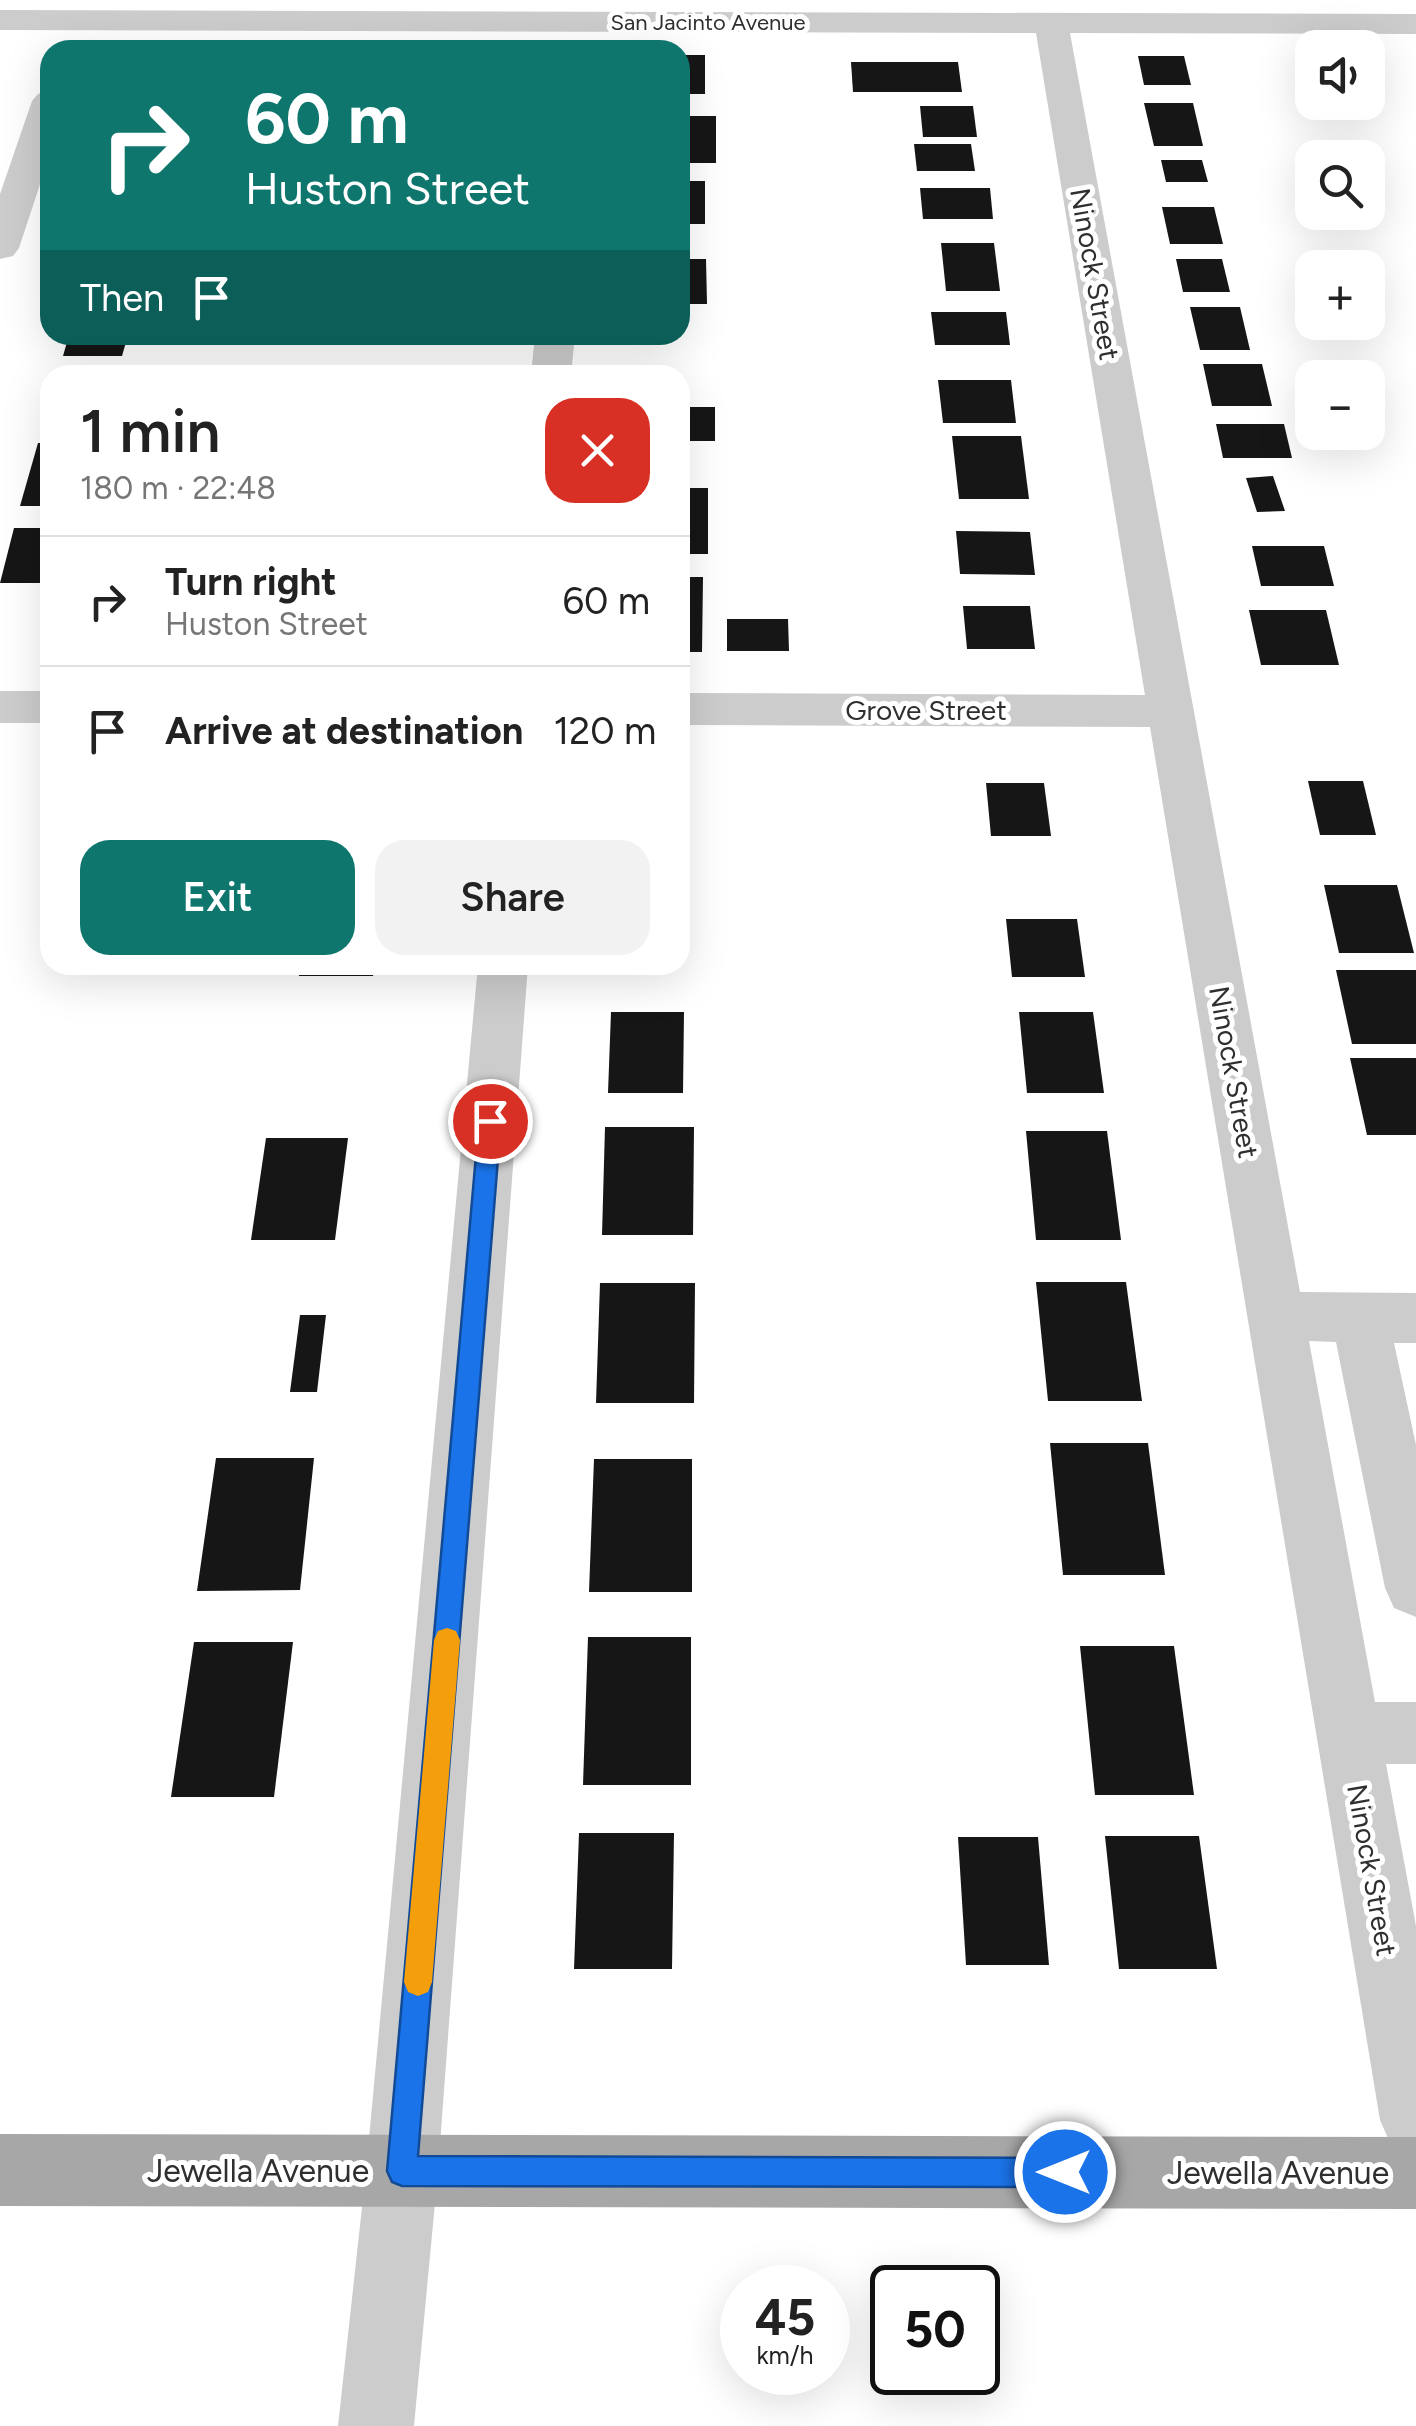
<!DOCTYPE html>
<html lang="en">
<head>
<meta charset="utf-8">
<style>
	:root { --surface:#fff; --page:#f2f2f2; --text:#222; --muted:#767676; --line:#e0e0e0; --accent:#0f766e }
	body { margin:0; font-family:Figtree,sans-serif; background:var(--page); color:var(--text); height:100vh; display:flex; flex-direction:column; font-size:38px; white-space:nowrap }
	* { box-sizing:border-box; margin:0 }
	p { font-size:32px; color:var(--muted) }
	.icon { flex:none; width:55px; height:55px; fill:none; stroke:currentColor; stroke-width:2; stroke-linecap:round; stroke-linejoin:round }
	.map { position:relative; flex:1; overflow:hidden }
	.drawer { position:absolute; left:40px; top:365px; width:650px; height:610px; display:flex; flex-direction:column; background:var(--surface); border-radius:30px; box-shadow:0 10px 40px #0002 }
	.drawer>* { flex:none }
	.top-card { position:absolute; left:40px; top:40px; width:650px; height:305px; border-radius:30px; box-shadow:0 10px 40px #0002; background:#0f766e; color:#fff; overflow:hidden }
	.tools { position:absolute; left:1295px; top:30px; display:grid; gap:20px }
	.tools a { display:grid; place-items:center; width:90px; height:90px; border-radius:20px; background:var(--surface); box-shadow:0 10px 40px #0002; font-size:50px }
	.speed { position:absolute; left:720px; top:2265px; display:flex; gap:20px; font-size:50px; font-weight:700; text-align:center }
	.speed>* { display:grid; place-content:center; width:130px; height:130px; border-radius:50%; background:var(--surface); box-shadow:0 10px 40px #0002; line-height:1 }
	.speed small { font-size:25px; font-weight:400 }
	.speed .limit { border:5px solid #111; border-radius:15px; background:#fff; color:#111 }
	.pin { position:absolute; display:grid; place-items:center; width:85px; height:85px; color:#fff; margin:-42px; border:5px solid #fff; border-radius:50%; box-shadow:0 2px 10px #0007 }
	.me { position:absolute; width:110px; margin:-55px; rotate:270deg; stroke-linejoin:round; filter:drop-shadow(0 0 8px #0008) }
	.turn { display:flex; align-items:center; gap:35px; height:210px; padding:0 40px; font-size:45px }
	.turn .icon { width:130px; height:130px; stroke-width:2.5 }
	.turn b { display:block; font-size:70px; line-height:85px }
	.then { display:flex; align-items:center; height:95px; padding:0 40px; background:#0003; gap:20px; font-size:38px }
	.round { display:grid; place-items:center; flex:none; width:105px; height:105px; border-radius:30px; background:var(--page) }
	.head { display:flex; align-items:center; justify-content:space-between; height:170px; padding:0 40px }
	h1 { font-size:60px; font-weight:600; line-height:75px }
	.button { display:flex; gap:20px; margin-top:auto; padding:20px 40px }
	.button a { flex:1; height:115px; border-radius:30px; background:var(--accent); color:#fff; font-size:40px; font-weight:600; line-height:115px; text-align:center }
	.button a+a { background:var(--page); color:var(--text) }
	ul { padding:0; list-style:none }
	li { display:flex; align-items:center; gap:30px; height:130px; padding:0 40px; border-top:2px solid var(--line) }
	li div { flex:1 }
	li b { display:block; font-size:38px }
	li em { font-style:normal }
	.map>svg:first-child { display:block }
</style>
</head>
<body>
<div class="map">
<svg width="1416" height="2426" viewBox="0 0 1416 2426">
	<rect width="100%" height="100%" fill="#fff"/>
	<g fill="#161616">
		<rect x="680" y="55" width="25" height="39"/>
		<polygon points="1138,56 1184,56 1191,85 1144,85"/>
		<polygon points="851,62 958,62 962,92 853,92"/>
		<polygon points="1144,103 1193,103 1203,146 1154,146"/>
		<polygon points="920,106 973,106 977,137 923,137"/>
		<rect x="680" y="116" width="36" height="47"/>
		<polygon points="914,144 971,144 975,171 917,171"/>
		<polygon points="1161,160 1202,160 1208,182 1166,182"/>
		<rect x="680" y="181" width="25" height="43"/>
		<polygon points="920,188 990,188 993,219 923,219"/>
		<polygon points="1162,207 1214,207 1223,244 1170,244"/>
		<polygon points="941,243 994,243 1000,291 946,291"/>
		<polygon points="680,259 706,259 707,304 680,304"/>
		<polygon points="1176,259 1222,259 1230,292 1183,292"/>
		<polygon points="1190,307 1240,307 1250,350 1200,350"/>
		<polygon points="931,312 1006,312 1010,345 935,345"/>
		<polygon points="69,335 128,335 122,356 63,356"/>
		<polygon points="1203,364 1262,364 1272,406 1212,406"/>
		<polygon points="938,380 1011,380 1016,423 943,423"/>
		<rect x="680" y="407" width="35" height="34"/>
		<polygon points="1216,424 1284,424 1292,458 1223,458"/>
		<polygon points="952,436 1021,436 1029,499 959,499"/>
		<polygon points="38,443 50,443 50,506 20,506"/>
		<polygon points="1273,476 1285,511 1257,512 1246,478"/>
		<rect x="680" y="488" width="28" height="66"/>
		<polygon points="14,528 50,528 50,583 0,583"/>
		<polygon points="956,531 1030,532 1035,575 960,574"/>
		<polygon points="1252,546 1324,546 1334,586 1261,586"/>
		<polygon points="680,577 703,577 702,652 680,652"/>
		<polygon points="963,606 1030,606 1035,649 967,649"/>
		<polygon points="1249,610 1326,610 1339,665 1261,665"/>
		<polygon points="727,619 788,619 789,651 727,651"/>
		<polygon points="1308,781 1363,781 1376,835 1320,835"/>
		<polygon points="986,783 1044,783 1051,836 991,836"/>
		<polygon points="1324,885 1397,885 1414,953 1339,953"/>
		<polygon points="1006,919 1077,919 1085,977 1012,977"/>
		<polygon points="300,965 374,965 373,976 299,976"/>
		<polygon points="1336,970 1416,970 1416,1044 1352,1044"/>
		<polygon points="611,1012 684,1012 683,1093 608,1093"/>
		<polygon points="1019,1012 1093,1012 1104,1093 1027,1093"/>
		<polygon points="1350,1058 1416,1058 1416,1135 1367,1135"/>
		<polygon points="605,1127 694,1127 693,1235 602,1235"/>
		<polygon points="1026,1131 1107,1131 1121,1240 1036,1240"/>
		<polygon points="266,1138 348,1138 335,1240 251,1240"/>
		<polygon points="1036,1282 1126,1282 1142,1401 1048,1401"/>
		<polygon points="600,1283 695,1283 694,1403 596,1403"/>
		<polygon points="300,1315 326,1315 317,1392 290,1392"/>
		<polygon points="1050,1443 1148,1443 1165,1575 1063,1575"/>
		<polygon points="216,1458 314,1458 300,1590 197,1591"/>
		<polygon points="594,1459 692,1459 692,1592 589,1592"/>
		<polygon points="588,1637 691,1637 691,1785 583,1785"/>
		<polygon points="194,1642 293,1642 274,1797 171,1797"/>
		<polygon points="1080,1646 1174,1646 1194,1795 1095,1795"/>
		<polygon points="579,1833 674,1833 672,1969 574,1969"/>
		<polygon points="1105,1836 1199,1836 1217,1969 1119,1969"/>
		<polygon points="958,1837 1038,1837 1049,1965 966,1965"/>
	</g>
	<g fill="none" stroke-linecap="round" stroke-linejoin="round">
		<g fill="#ccc" fill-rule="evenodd">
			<polygon points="0,10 1416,14 1416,34 1070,33 1300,1292 1416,1293 1416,1343 1394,1343 1416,1445 1416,1617 1394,1608 1385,1588 1336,1342 1309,1341 1375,1702 1416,1702 1416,1764 1386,1764 1416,1926 1416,2156 1391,2145 1380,2120 1150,727 680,725 680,693 1145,695 1036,33 0,30"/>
			<polygon points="50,90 50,154 19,248 13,256 0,259 0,194 32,101 38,94"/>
			<polygon points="535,335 575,335 571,375 531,375"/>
			<rect x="0" y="691" width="50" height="32"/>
			<polygon points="478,965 528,965 438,2171 414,2426 338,2426 366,2171"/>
		</g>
		<polygon fill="#a7a7a7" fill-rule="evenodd" points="0,2134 1416,2137 1416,2209 0,2206"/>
	</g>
	<polygon fill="#1a73e8" stroke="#114b97" stroke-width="2.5" points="490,1112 501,1121 418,2156 1065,2158 1076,2162 1080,2172 1076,2183 1065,2187 402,2186 392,2182 387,2171 479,1121"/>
	<polygon fill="#f59e0b" points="447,1628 456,1631 460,1640 432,1982 428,1992 418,1996 408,1992 404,1982 434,1640 438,1631"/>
	<g text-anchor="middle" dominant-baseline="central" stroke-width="10" stroke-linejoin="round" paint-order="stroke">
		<g font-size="22" fill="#2f2f2f" stroke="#fff">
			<text x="708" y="22">San Jacinto Avenue</text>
		</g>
		<g font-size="28" fill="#2f2f2f" stroke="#fff">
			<text transform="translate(1095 274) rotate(80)">Ninock Street</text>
			<text x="926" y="710">Grove Street</text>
			<text transform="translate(1234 1072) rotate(80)">Ninock Street</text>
			<text transform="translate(1372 1870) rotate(80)">Ninock Street</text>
		</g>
		<g font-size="32" fill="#2f2f2f" stroke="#fff">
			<text x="258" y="2171">Jewella Avenue</text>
			<text x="1278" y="2173">Jewella Avenue</text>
		</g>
	</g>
</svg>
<div class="tools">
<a><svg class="icon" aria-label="sound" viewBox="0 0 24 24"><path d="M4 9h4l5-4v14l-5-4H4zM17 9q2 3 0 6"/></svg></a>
<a><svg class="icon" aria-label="search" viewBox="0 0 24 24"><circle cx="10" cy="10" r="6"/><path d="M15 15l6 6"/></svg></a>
<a>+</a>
<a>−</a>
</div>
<div class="speed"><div>45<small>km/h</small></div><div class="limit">50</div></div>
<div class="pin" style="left:490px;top:1121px;background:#d93025"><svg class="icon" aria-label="arrive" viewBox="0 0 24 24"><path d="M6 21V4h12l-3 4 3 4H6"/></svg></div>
<svg class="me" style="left:1065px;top:2172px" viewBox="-20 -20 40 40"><circle r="17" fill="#1a73e8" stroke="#fff" stroke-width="3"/><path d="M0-11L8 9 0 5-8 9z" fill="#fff"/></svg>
<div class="top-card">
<div class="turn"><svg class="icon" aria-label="right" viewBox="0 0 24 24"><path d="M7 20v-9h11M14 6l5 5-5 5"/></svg><div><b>60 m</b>Huston Street</div></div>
<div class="then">Then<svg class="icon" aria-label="arrive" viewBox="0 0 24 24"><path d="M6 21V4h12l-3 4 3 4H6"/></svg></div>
</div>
<section class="drawer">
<div class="head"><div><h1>1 min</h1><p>180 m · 22:48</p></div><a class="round" style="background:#d93025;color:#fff"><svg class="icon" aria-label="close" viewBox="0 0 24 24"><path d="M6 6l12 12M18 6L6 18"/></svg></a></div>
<ul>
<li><svg class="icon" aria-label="right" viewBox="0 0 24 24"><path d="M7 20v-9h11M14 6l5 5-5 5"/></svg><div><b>Turn right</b><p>Huston Street</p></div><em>60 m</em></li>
<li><svg class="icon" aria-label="arrive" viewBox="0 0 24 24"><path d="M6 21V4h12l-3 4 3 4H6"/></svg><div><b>Arrive at destination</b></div><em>120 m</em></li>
</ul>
<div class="button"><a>Exit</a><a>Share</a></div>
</section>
</div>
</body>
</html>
